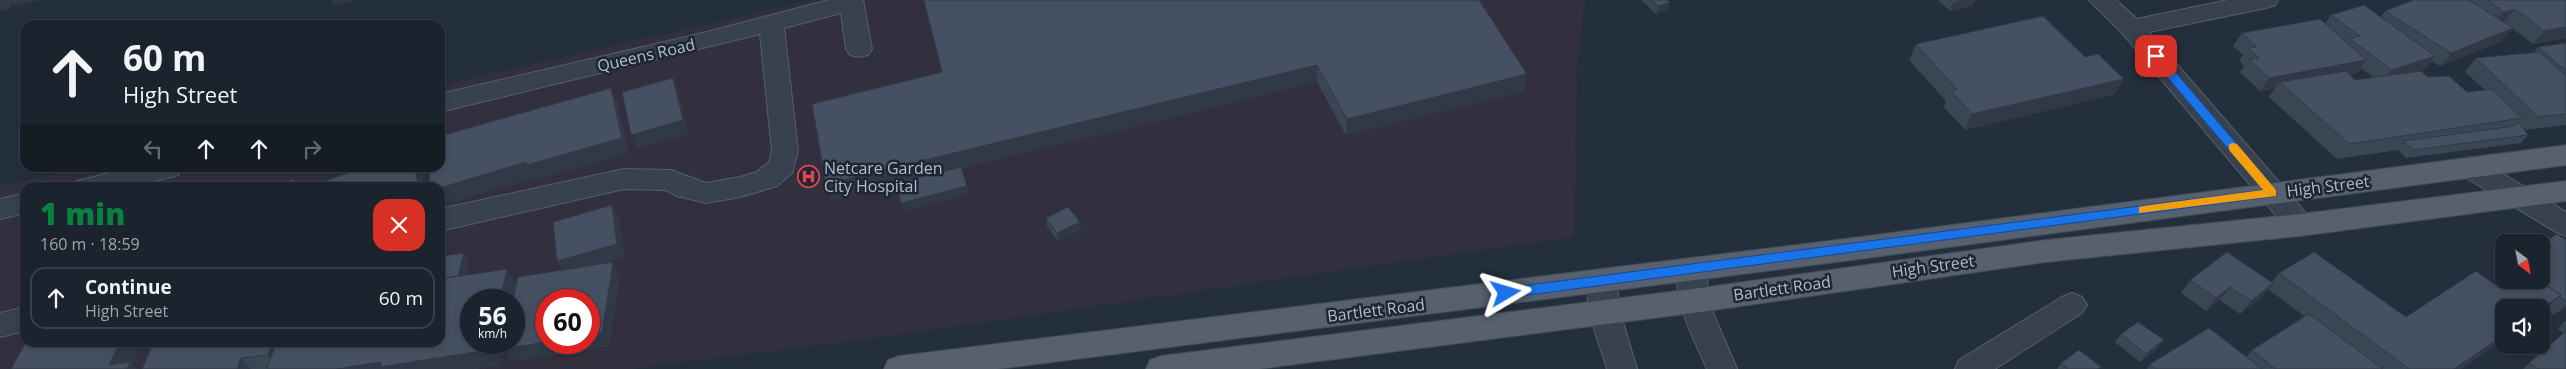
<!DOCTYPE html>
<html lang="en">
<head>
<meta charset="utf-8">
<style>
	:root { --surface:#1b232e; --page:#242b36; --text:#f1f3f6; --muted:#a0a4aa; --line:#39404a; --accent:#0b8043 }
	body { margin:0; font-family:"Open Sans",sans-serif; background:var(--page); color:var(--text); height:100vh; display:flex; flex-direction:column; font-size:19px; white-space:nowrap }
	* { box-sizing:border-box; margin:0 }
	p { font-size:16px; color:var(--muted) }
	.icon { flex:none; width:28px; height:28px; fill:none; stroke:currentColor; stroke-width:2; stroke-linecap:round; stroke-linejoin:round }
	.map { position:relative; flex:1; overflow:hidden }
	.sheet { position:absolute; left:20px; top:182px; width:425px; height:165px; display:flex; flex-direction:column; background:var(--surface); border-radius:15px; box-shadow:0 2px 8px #0003,0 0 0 1px var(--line) }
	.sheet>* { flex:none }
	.guide { position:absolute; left:20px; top:20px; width:425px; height:152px; border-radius:15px; box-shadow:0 2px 8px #0003,0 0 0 1px var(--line); background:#1b232e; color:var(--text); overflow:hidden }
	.needle { width:32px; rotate:148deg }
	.buttons { position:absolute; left:2495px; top:234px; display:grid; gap:10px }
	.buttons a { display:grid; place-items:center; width:55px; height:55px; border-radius:10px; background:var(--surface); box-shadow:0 2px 8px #0003,0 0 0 1px var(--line); font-size:25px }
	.speed { position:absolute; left:460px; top:289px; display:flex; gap:10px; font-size:25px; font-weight:700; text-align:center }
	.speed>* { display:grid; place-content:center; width:65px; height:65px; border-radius:50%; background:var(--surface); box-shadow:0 2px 8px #0003,0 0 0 1px var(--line); line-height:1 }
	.speed small { font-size:12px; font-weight:400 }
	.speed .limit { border:8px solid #d22; background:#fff; color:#111 }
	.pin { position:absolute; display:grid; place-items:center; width:42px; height:42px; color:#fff; margin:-21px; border-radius:10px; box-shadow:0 2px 8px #0006 }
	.me { position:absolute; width:55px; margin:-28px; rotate:83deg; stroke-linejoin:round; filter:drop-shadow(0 0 4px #0008) }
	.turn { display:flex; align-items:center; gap:18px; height:105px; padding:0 20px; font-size:22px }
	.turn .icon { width:65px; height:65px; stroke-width:2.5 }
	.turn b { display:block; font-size:35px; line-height:42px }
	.lanes { display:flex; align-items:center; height:48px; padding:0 20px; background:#0003; justify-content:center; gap:25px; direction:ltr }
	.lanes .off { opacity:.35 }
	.round { display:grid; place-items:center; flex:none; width:52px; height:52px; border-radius:15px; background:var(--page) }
	.overview { display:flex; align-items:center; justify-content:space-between; height:85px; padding:0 20px }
	h1 { font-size:30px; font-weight:800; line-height:38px; color:var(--accent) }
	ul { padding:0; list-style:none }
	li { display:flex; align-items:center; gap:15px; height:62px; margin:0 10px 8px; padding:0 10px; border:2px solid var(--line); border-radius:15px }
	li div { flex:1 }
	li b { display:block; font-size:19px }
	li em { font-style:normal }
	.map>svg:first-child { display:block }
</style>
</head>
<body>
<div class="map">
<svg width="2566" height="369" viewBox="0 0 2566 369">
	<rect width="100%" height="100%" fill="#242f3e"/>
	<path fill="#32303f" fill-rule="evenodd" d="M 813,0 L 1585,0 L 1577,67 L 1574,237 L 874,338 L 631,369 L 0,369 L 0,186 L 81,168 L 440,168 L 440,85 ZM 25,188 L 440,188 L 440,342 L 25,342 ZM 471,300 L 514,300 L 514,342 L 471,342 ZM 546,300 L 589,300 L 589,342 L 546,342 Z"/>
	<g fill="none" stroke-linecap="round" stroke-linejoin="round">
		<defs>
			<g id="minor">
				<polygon points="829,0 863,0 872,49 868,55 859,57 850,55 846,49 841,13 784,28 798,151 792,173 777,186 740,197 706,203 677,196 666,190 624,189 440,231 440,209 624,169 671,170 706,183 740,177 757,172 769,162 772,151 760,34 440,112 440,94 707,32"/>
				<polygon points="2089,0 2116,0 2137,19 2228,0 2278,0 2275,5 2266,8 2149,32 2310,218 2314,225 2310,232 2300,236 2290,232 2123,34"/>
				<polygon points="2470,157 2480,160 2566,212 2566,236 2556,232 2460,174 2456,167 2460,160"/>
				<polygon points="130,168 182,168 178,175 129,188 74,188 77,181"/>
				<polygon points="25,193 25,213 0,219 0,199"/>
				<path d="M 1692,258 L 1702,261 L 1707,269 L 1708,301 L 1737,369 L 1707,369 C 1695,340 1666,291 1682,261 Z"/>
				<path d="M 1601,270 L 1611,273 L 1616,281 L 1620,312 L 1637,369 L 1607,369 C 1600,345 1579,295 1591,273 Z"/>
				<polygon points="2072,293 2082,297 2087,305 2082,313 1995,369 1955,369 1959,360 2062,297"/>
				<polygon points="25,307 25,331 0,337 0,313"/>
			</g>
			<g id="major">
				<polygon points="2566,145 2566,165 1852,260 998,369 884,369 888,360 899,356 1852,238"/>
				<polygon points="2566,181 2566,201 2300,236 2046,262 1693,313 1259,369 1146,369 1150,360 1161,356 1693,289 2046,240 2300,214"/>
			</g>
		</defs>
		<use href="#minor" stroke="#565f6c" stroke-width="2"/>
		<use href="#major" stroke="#414a57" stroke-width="2"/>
		<use href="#minor" fill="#38414e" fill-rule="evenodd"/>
		<use href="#major" fill="#56606e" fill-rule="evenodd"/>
	</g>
	<g fill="#3b4654" fill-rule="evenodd">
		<polygon points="923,0 1524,91 1346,135 1317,82 962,168 969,194 904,211 896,184 831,200 942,72"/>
		<polygon points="1641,0 1667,0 1670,2 1667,10 1656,14"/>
		<polygon points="1938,0 1975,0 1972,6 1950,11"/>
		<path d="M 2413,0 L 2566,0 L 2566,38 L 2533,44 L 2512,28 L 2502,41 L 2440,66 L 2432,61 L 2425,69 L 2417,72 L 2428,77 L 2467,92 L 2485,90 L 2465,72 L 2476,58 L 2533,53 L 2538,47 L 2566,43 L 2566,125 L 2526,130 L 2522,126 L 2528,135 L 2521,143 L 2406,158 L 2398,150 L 2337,159 L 2269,97 L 2275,88 L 2260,91 L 2240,72 L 2244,66 L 2239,61 L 2243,55 L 2233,46 L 2242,33 L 2325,24 L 2331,15 L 2381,17 L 2385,11 ZM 2361,68 L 2373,77 L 2355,80 L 2350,75 L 2356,73 Z"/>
		<polygon points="1916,44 2115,94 1965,130 1944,107 1946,101 1909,60"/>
		<polygon points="619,218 624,257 596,265 620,275 609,346 512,361 514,300 471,300 499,365 474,369 142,369 154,342 440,342 464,253 469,261 465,275 507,269 516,284 563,270 557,261"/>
		<polygon points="1046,218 1080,222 1081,230 1058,241 1047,226"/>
		<polygon points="2566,240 2566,308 2554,315 2546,310 2504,308 2504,339 2461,369 2147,369 2150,364 2246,357 2252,350 2304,316 2268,289 2263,296 2240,314 2220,300 2206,311 2181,293 2190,280 2272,282 2279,273 2406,317 2498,287 2506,282 2497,276 2504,268 2504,280 2541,280"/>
		<polygon points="2566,320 2566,369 2523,369 2564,333 2558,329"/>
		<polygon points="2121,334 2158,348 2140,362 2115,342"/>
		<polygon points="2061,363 2099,369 2057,369"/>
	</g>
	<g fill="#303945">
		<polygon points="0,0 41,0 14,6 12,4 10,9 0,11"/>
		<polygon points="331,0 358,0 335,5"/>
		<polygon points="1968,0 1975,0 1972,6 1950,11 1953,3"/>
		<polygon points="1670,2 1667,10 1656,14 1658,6"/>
		<polygon points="2515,9 2504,22 2492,25 2503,12"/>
		<polygon points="2566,27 2566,38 2533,44 2544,31"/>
		<polygon points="2513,28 2502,41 2440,66 2451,53"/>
		<polygon points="2435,56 2425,69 2382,83 2392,70"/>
		<polygon points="2366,60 2356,73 2285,87 2280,82 2275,88 2260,91 2269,78"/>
		<polygon points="1317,65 1317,82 831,200 826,184"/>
		<polygon points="1527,74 1524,91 1346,135 1347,119"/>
		<polygon points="673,78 678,91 689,134 637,148 631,135"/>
		<polygon points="2124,79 2115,94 1965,130 1972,114"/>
		<polygon points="611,88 618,104 629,153 535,181 534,178 440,206 440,188"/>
		<polygon points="415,168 420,168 425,188 419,188"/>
		<polygon points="294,179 300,188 295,188"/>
		<polygon points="967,186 969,194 904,211 901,203"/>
		<polygon points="612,205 619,218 624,257 565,273 557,261"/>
		<polygon points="1080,222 1081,230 1058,241 1057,233"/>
		<polygon points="464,253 469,261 463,284 458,276"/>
		<polygon points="613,262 620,275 609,346 512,361 503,349 546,342 589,342 589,335"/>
		<polygon points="507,269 516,284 513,300 500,300"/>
		<polygon points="2273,283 2263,296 2240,314 2251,301"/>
		<polygon points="2230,287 2220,300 2206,311 2216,298"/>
		<polygon points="2561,295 2545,310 2541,313 2541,309"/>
		<polygon points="2566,304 2566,308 2554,315"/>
		<polygon points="2504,335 2504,339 2461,369 2454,369"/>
		<polygon points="2164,340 2158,348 2140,362 2146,354"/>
		<polygon points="120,342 142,342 132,364 137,369 113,369 109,365"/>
		<polygon points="273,342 291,342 281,369 268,355"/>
		<polygon points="490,342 504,342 499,365 474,369 336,369"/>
		<polygon points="241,358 251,369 237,369"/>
	</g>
	<g fill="#455162" stroke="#303945">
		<polygon points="924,0 1479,0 1527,74 1347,119 1317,65 826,184 812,104 942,72"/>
		<polygon points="1651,0 1667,0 1670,2 1658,6"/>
		<polygon points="1950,0 1968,0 1953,3"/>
		<polygon points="2413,0 2469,0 2513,28 2451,53 2385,11"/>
		<polygon points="2488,0 2566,0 2566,27 2544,31 2515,9 2503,12"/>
		<polygon points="2364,5 2435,56 2392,70 2350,39 2360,36 2331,15"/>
		<polygon points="2043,16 2085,57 2098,54 2124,79 1972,114 1951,91 1957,90 1916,44"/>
		<polygon points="2320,19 2366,60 2269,78 2249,59 2259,58 2248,48 2257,47 2242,33"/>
		<polygon points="2566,43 2566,71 2538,47"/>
		<polygon points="2539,52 2566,76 2566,114 2538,117 2476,58"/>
		<polygon points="2346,71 2355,80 2421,71 2428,77 2449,76 2467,92 2492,89 2522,118 2349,144 2280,82"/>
		<polygon points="673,78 683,120 631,135 622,92"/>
		<polygon points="611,88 622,138 527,165 526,162 440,188 430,188 429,168 440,168 440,136"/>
		<polygon points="2519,122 2528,135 2413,150 2403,141 2515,126"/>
		<polygon points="961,167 967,186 901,203 896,183"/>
		<polygon points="363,168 415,168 419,188 316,188 315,184"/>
		<polygon points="294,179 295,188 268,188"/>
		<polygon points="612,205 617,244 557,261 553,222"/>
		<polygon points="1068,207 1080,222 1057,233 1046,218"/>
		<polygon points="2557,234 2566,240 2566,301 2560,297 2561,295 2539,280 2541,280 2541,244"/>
		<polygon points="2227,252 2273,283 2251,301 2230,287 2216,298 2190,280"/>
		<polygon points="2314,252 2406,317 2476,271 2498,287 2508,280 2539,280 2561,295 2541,309 2541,308 2504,308 2504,335 2454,369 2409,369 2279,273"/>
		<polygon points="464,253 458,276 440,279 440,256"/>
		<polygon points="613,262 602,333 589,335 589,300 546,300 546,342 503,349 504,342 514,342 514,300 513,300 518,277"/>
		<polygon points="507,269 500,300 471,300 471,342 490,342 488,350 380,367 381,362 336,369 267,369 276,342 440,342 440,279"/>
		<polygon points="2309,314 2383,369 2276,369 2252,350"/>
		<polygon points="2138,322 2164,340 2146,354 2121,334"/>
		<polygon points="2209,328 2262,369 2156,369 2150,364"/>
		<polygon points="2566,331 2566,369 2539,369 2529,363"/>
		<polygon points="26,342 120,342 109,365 130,362 127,369 11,369"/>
		<polygon points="154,342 273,342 268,355 241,358 237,369 142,369"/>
		<polygon points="2079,350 2101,367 2097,369 2068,369 2061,363"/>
	</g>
	<polygon fill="#1a73e8" stroke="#114b97" points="2156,53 2160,54 2276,190 2276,196 1506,298 1500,293 1506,288 2263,190 2152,59 2151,56"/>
	<polygon fill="#f59e0b" points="2233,143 2237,144 2276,190 2276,196 2139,213 2139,207 2143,206 2263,190 2229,150 2229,144"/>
	<defs>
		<symbol id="hospital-ring" viewBox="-11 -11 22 22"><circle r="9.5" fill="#1d2633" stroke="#e0444e" stroke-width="1.5"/><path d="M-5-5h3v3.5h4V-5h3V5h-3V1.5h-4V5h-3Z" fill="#e0444e"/></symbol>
	</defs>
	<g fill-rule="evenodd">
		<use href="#hospital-ring" x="796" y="164" width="25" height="25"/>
	</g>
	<g text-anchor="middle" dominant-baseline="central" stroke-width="5" stroke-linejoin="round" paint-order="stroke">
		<g font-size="16" fill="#b4bcc9" stroke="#1d2633">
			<text transform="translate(646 55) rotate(-13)">Queens Road</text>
			<text transform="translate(2328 186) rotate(-7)">High Street</text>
			<text transform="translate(1933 266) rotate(-8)">High Street</text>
			<text transform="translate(1782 288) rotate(-8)">Bartlett Road</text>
			<text transform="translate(1376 310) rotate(-7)">Bartlett Road</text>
		</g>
		<g font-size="16" fill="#b4bcc9" stroke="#1d2633" text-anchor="start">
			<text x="824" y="168">Netcare Garden<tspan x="824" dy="18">City Hospital</tspan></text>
		</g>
	</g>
</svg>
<div class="buttons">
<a><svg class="needle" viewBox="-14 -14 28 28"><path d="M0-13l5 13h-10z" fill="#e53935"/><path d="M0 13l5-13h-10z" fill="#a0a4aa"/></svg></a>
<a><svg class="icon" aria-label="sound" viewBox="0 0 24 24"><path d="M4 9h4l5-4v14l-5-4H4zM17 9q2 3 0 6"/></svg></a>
</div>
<div class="speed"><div>56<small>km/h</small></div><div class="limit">60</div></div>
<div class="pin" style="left:2156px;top:56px;background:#d93025"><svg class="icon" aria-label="arrive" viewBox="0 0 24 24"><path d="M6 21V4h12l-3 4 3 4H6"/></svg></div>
<svg class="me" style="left:1506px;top:293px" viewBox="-20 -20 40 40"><path d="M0-17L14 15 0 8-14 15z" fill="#1a73e8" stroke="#fff" stroke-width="4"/></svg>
<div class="guide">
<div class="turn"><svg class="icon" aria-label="ahead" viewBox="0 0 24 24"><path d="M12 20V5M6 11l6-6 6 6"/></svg><div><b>60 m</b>High Street</div></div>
<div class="lanes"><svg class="icon off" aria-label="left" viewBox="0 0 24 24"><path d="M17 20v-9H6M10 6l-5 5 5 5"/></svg><svg class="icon" aria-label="ahead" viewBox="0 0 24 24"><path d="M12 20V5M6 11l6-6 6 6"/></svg><svg class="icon" aria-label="ahead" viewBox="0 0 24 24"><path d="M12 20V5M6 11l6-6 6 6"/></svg><svg class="icon off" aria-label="right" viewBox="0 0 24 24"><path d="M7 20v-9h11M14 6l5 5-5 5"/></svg></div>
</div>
<section class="sheet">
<div class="overview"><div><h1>1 min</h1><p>160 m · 18:59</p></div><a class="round" style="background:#d93025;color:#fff"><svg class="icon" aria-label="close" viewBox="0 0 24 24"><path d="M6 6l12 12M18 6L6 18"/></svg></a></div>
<ul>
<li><svg class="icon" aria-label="ahead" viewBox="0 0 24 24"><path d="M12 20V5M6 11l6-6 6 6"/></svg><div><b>Continue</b><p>High Street</p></div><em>60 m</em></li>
</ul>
</section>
</div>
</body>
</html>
